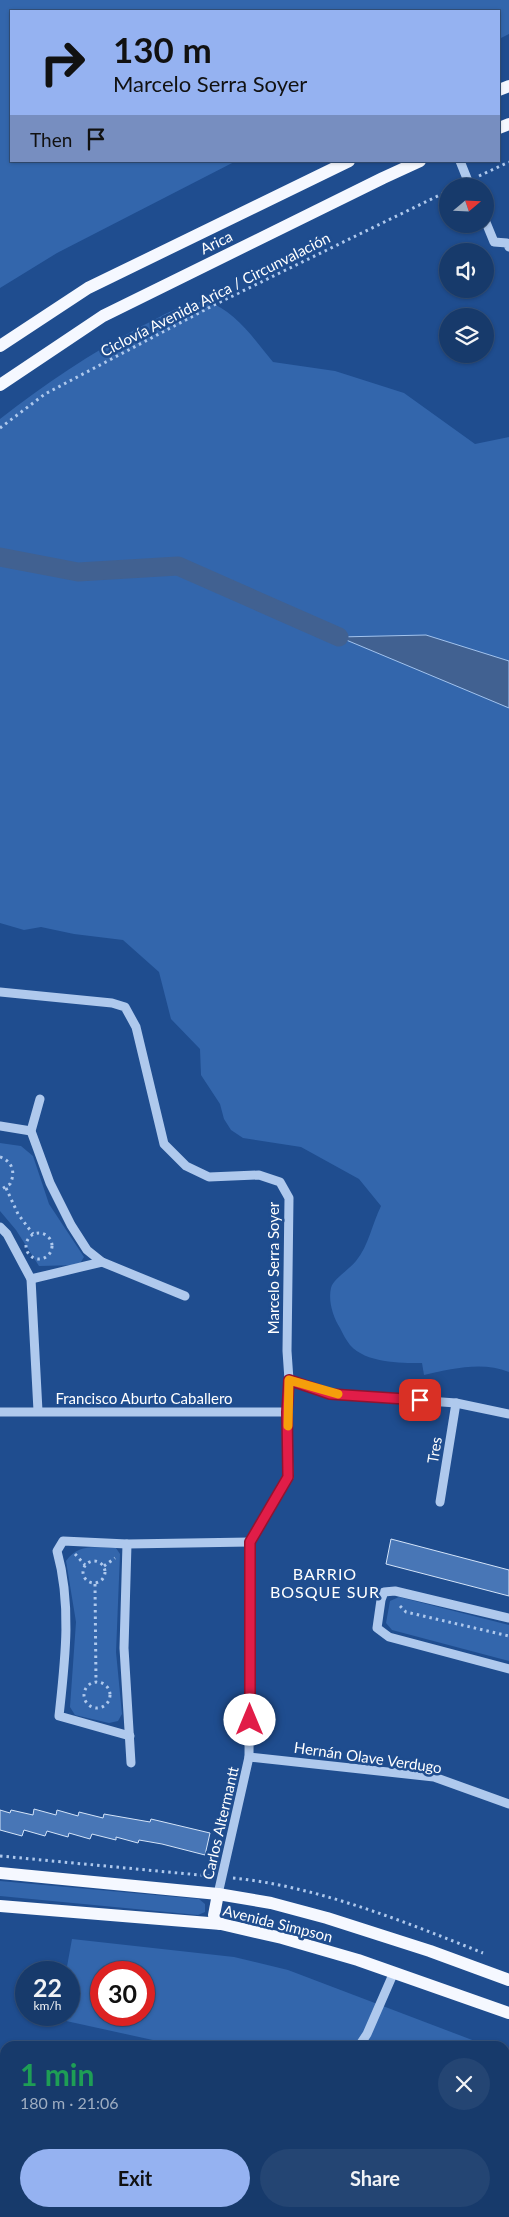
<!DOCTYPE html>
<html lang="en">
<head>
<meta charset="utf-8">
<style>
	:root { --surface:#173a6b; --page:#244573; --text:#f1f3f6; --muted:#9eadc1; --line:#36547e; --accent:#95b2f1 }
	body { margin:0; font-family:Lato,sans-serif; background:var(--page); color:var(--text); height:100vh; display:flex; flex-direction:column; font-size:19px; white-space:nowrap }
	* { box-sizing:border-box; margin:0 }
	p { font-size:16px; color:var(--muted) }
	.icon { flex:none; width:28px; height:28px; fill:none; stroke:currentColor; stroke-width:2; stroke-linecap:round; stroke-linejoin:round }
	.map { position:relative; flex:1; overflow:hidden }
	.drawer { position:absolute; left:0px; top:2041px; width:510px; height:176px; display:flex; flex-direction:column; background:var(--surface); border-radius:15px 15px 0 0; box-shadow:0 1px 4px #0004,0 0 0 1px var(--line) }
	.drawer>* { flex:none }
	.hud { position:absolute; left:10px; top:10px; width:490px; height:152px; border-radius:0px; box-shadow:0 1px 4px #0004,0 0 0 1px var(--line); background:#95b2f1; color:#111; overflow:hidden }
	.needle { width:32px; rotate:71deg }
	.tools { position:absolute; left:439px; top:178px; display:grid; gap:10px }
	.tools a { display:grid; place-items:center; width:55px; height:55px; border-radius:50%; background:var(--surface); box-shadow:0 1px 4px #0004,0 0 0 1px var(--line); font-size:25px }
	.speed { position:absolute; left:15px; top:1961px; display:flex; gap:10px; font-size:25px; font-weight:700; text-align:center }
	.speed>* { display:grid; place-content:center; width:65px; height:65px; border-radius:50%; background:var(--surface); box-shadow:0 1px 4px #0004,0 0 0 1px var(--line); line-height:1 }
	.speed small { font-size:12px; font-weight:400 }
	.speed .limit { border:8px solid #d22; background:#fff; color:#111 }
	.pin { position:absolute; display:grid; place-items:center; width:42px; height:42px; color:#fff; margin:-21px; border-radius:10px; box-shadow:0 2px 8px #0006 }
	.me { position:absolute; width:55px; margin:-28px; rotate:0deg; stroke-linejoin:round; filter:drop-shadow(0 0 4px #0008) }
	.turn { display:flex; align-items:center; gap:18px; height:105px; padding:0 20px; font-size:22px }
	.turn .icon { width:65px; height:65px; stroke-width:2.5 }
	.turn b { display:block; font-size:35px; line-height:42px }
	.then { display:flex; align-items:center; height:48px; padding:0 20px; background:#0003; gap:10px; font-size:19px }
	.round { display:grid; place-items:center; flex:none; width:52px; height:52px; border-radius:26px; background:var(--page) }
	.head { display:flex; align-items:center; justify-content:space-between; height:85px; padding:0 20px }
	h1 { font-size:30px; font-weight:700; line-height:38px; color:#1e9e55 }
	.cta { display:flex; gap:10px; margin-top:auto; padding:10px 20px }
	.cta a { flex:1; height:58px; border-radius:30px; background:var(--accent); color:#111; font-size:20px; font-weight:700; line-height:58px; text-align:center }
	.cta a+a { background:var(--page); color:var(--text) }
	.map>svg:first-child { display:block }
</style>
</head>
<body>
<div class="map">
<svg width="509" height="2217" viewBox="0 0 509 2217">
	<rect width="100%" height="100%" fill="#1f4d8f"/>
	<g fill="#3366ac" fill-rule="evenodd">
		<polygon points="0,0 509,0 509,34 499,39 499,11 11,11 11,161 236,161 57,253 0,288"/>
		<path d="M 206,301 C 236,311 253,338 273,362 L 335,371 L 404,393 L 475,444 L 509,437 L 509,1372 C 482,1361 451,1369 424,1375 L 422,1363 C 399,1363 366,1363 350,1345 C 346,1340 343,1334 340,1328 C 333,1317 328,1301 331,1288 C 333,1279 350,1269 356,1261 C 369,1245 372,1224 381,1206 L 359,1179 L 301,1147 L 243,1138 L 231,1130 L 224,1119 L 220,1104 L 201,1075 L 200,1049 L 171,1019 L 159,972 L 123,940 L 74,934 L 41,927 L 24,930 L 0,923 L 0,419 C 45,384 91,353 142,326 C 164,315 180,304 206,301 Z"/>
		<polygon points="0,1143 21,1146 33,1156 49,1204 84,1257 79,1265 39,1266 16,1230 0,1211"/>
		<path d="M 116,1548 L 120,1554 L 116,1652 L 122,1714 L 118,1721 L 109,1723 L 75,1715 L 70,1707 L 76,1622 L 66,1561 C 79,1543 95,1548 116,1548 Z"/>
		<polygon points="399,1597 509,1625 509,1661 392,1630 386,1623 390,1601"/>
		<polygon points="0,1881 199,1899 205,1904 205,1912 198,1915 0,1896"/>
		<path d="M 72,1939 L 234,1957 L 288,1970 L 488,2046 L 170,2046 L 171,2044 L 57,2019 L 58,2015 L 69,2015 L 69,1972 L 66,1972 ZM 101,1972 L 144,1972 L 144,2015 L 101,2015 Z"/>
		<polygon points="505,2053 509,2054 509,2217 77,2217 78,2212 505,2212"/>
	</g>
	<polygon fill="#416191" stroke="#a2c3ee" points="426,635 509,661 509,708 339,637"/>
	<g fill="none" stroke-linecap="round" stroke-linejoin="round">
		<polyline stroke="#416191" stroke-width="19" points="0,557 78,572 178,566 339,637"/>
	</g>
	<g fill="#4876b6" stroke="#d4e4f9">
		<polygon points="391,1539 509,1570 509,1596 386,1564"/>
		<polygon points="34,1809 56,1815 57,1810 78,1816 79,1812 103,1818 104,1814 150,1822 151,1819 210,1833 205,1855 162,1844 139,1840 138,1843 116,1837 116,1840 92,1834 90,1839 69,1833 68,1837 47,1831 45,1836 24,1830 22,1836 0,1830 0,1810 10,1813 11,1810 33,1815"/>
	</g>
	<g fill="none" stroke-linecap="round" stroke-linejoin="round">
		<g stroke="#afc9ed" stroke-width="3" stroke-dasharray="2.5 4" stroke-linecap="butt">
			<polyline points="479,176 509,162"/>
			<polyline points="0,428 45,394 214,305 448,191"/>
			<path d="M 0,1157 C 12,1161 16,1172 10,1184 L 0,1190"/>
			<polyline points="6,1188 18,1214 33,1234"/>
			<circle cx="39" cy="1246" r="13"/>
			<polyline points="75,1554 85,1565"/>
			<circle cx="94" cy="1572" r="11"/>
			<polyline points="104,1566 115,1558"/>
			<polyline points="95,1584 96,1682"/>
			<polyline points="400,1606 406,1612 509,1636"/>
			<circle cx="97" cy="1695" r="13"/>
			<polyline points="0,1856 210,1876"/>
			<path d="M 233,1878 C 316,1886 406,1922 483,1953"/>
		</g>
		<g stroke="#afc9ed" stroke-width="9">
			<polyline points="460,161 470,186"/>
			<polyline points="485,220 494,242 507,243 509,247"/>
			<polyline points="0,992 112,1003 125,1007 136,1027 164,1144 186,1166 209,1177 259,1175 280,1182 289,1198 287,1351 289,1380 330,1394 456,1403 509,1414"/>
			<polyline points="40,1099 31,1131 50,1183 71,1225 87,1250 102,1262 185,1296"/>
			<polyline points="0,1126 31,1131"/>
			<polyline points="0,1227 7,1234 31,1279 38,1411"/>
			<polyline points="31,1279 102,1262"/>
			<polyline points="0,1412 287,1412"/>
			<polyline points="440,1502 456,1403"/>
			<polyline points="127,1544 124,1648 131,1763"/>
			<polyline points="509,1618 395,1591 384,1592 381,1600 377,1628 389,1637 509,1669"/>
			<path d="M 130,1736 L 59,1716 C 65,1661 72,1605 57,1551 L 63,1541 L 127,1544 L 250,1542"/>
			<polyline points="249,1757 434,1777 509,1804"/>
			<polyline points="218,1894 249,1757 250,1542 289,1477 287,1412 289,1380"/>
			<polyline points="359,2046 367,2034 394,1972"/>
		</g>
		<g stroke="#f5f8ff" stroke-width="12">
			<polyline points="499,90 509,86"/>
			<polyline points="499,128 509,124"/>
			<polyline points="0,346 88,288 349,161"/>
			<polyline points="0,385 103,316 383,178 420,161"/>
			<polyline points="0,1873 218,1894 271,1903 327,1918 430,1951 509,1980"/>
			<polyline points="218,1894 214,1915 215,1922 221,1924"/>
			<polyline points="0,1906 221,1924 282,1938 358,1960 509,2013"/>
		</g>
	</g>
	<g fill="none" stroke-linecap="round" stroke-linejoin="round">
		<defs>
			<polyline id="route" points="250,1720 250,1542 288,1477 287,1412 289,1380 330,1394 420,1400"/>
		</defs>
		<use href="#route" stroke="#92132f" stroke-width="12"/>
		<use href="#route" stroke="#e11d48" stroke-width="9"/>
		<polyline stroke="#f59e0b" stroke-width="9" points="288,1426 289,1380 338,1394"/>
	</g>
	<g text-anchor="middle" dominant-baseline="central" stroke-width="5" stroke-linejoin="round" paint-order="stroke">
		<g font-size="15" fill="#fff" stroke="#1f4d8f">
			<text transform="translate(216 242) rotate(-26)">Arica</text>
			<text transform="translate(215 294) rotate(-27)">Ciclovía Avenida Arica / Circunvalación</text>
			<text transform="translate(273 1268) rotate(-90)">Marcelo Serra Soyer</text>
			<text x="144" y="1398">Francisco Aburto Caballero</text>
			<text transform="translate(434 1450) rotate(-81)">Tres</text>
			<text transform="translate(368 1757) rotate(8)">Hernán Olave Verdugo</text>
			<text transform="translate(220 1823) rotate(-77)">Carlos Altermantt</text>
			<text transform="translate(278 1923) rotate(14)">Avenida Simpson</text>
		</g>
		<g font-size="16" letter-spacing="1" fill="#fff" stroke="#1f4d8f">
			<text x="325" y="1573">BARRIO<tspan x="325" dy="18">BOSQUE SUR</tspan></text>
		</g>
	</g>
</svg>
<div class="tools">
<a><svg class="needle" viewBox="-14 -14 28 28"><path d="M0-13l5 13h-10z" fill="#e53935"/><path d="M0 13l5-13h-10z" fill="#9eadc1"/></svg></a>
<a><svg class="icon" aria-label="sound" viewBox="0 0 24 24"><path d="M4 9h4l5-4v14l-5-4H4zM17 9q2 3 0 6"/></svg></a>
<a><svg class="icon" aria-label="layers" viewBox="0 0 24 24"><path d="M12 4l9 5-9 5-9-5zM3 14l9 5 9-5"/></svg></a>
</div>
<div class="speed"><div>22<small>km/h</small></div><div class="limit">30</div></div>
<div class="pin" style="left:420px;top:1400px;background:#d93025"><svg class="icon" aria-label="arrive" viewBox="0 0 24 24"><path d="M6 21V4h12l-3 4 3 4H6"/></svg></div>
<svg class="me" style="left:250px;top:1720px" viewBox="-20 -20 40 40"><circle r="19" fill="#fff"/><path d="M0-13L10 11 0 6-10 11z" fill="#e11d48"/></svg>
<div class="hud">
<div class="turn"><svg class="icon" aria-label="right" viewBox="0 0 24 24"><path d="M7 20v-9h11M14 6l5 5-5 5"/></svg><div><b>130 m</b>Marcelo Serra Soyer</div></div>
<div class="then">Then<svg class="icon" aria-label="arrive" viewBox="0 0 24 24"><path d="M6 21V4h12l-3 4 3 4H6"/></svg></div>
</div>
<section class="drawer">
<div class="head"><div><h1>1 min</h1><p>180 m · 21:06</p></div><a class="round"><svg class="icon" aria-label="close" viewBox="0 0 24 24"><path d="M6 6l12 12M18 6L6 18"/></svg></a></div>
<div class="cta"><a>Exit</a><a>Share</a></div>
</section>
</div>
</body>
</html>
